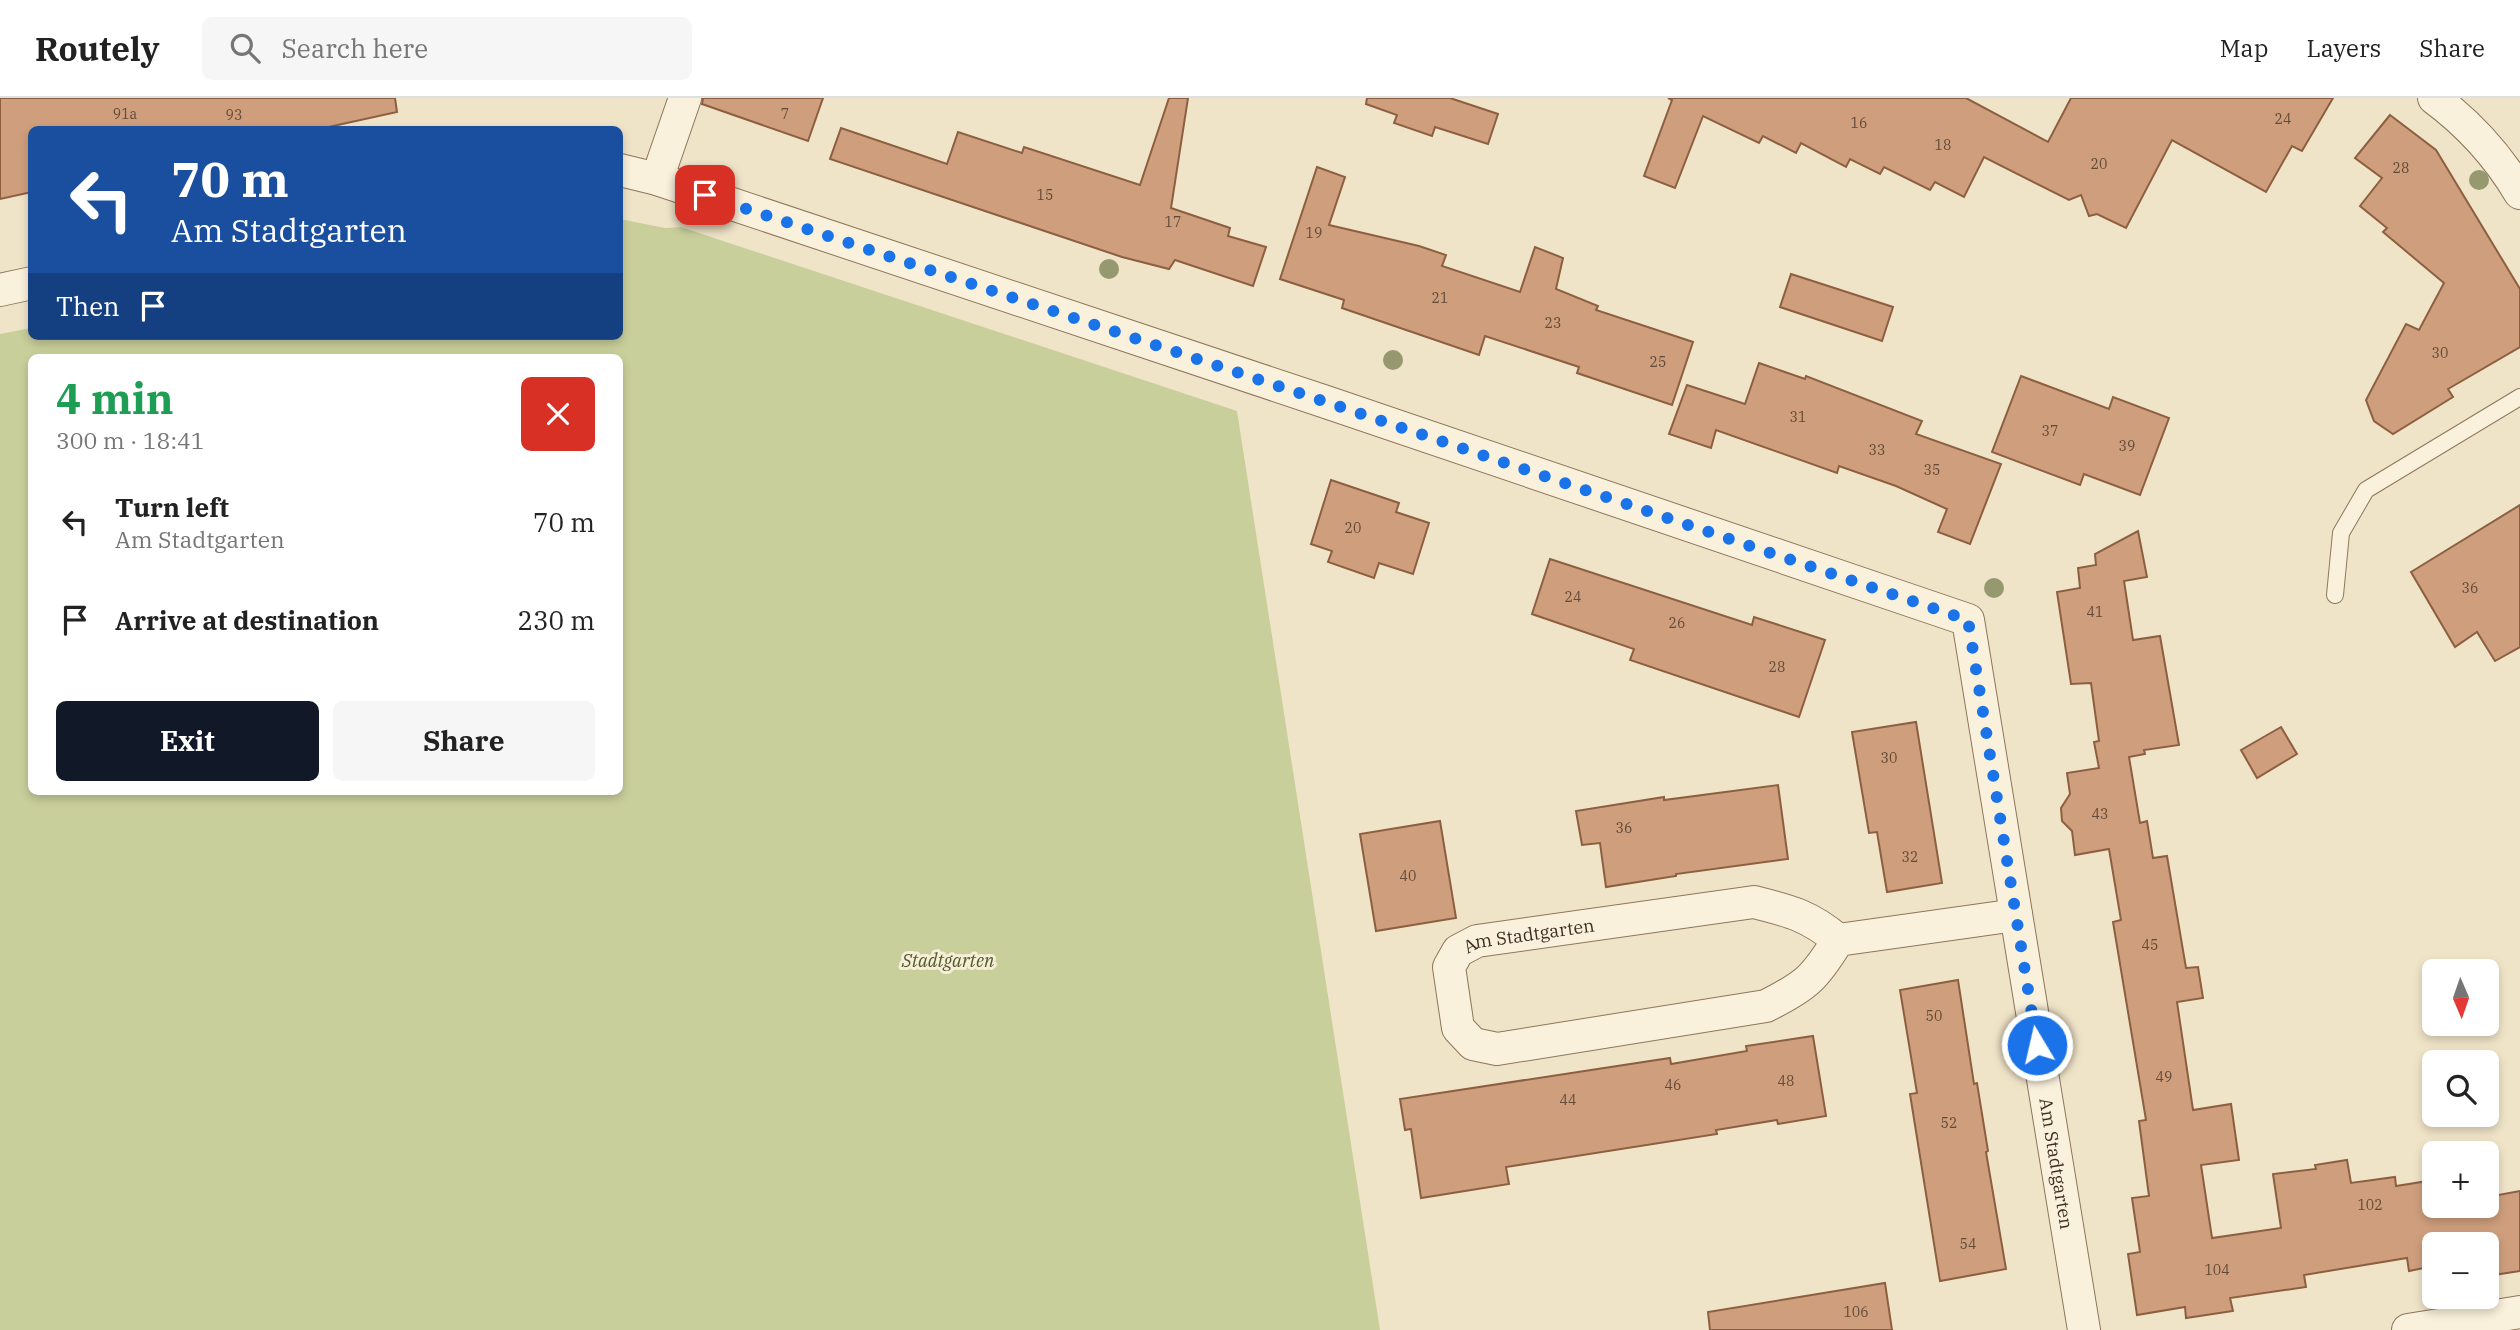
<!DOCTYPE html>
<html lang="en">
<head>
<meta charset="utf-8">
<style>
	:root { --surface:#fff; --page:#f6f6f6; --text:#222; --muted:#767676; --line:#e0e0e0; --accent:#111827 }
	body { margin:0; font-family:"IBM Plex Serif",serif; background:var(--page); color:var(--text); height:100vh; display:flex; flex-direction:column; font-size:26px; white-space:nowrap }
	* { box-sizing:border-box; margin:0 }
	p { font-size:23px; color:var(--muted) }
	.icon { flex:none; width:38px; height:38px; fill:none; stroke:currentColor; stroke-width:2; stroke-linecap:round; stroke-linejoin:round }
	.map { position:relative; flex:1; overflow:hidden }
	.drawer { position:absolute; left:28px; top:256px; width:595px; height:441px; display:flex; flex-direction:column; background:var(--surface); border-radius:10px; box-shadow:0 4px 10px #0003 }
	.drawer>* { flex:none }
	.top-card { position:absolute; left:28px; top:28px; width:595px; height:214px; border-radius:10px; box-shadow:0 4px 10px #0003; background:#1a4fa0; color:#fff; overflow:hidden }
	.needle { width:46px; rotate:178deg }
	.controls { position:absolute; left:2422px; top:861px; display:grid; gap:14px }
	.controls a { display:grid; place-items:center; width:77px; height:77px; border-radius:10px; background:var(--surface); box-shadow:0 4px 10px #0003; font-size:35px }
	.pin { position:absolute; display:grid; place-items:center; width:60px; height:60px; color:#fff; margin:-30px; border-radius:14px; box-shadow:0 4px 10px #0006 }
	.me { position:absolute; width:77px; margin:-38px; rotate:351deg; stroke-linejoin:round; filter:drop-shadow(0 0 5px #0008) }
	.turn { display:flex; align-items:center; gap:24px; height:147px; padding:0 28px; font-size:32px }
	.turn .icon { width:91px; height:91px; stroke-width:2.5 }
	.turn b { display:block; font-size:49px; line-height:60px }
	.then { display:flex; align-items:center; height:66px; padding:0 28px; background:#0003; gap:14px; font-size:26px }
	.round { display:grid; place-items:center; flex:none; width:74px; height:74px; border-radius:10px; background:var(--page) }
	.head { display:flex; align-items:center; justify-content:space-between; height:119px; padding:0 28px }
	h1 { font-size:42px; font-weight:800; line-height:52px; color:#1e9e55 }
	.action { display:flex; gap:14px; margin-top:auto; padding:14px 28px }
	.action a { flex:1; height:80px; border-radius:10px; background:var(--accent); color:#fff; font-size:28px; font-weight:800; line-height:80px; text-align:center }
	.action a+a { background:var(--page); color:var(--text) }
	ul { padding:0; list-style:none }
	li { display:flex; align-items:center; gap:21px; height:98px; padding:0 28px }
	li div { flex:1 }
	li b { display:block; font-size:26px }
	li em { font-style:normal }
	header { display:flex; align-items:center; gap:42px; box-sizing:border-box; height:98px; padding:0 35px; background:var(--surface); border-bottom:2px solid var(--line) }
	header strong { font-size:33px }
	nav { display:flex; gap:38px; margin-inline-start:auto; font-size:24px }
	.search { width:490px; height:63px; background:var(--page); display:flex; align-items:center; gap:18px; box-sizing:border-box; padding:0 24px; border-radius:10px; color:var(--muted); font-size:26px }
	.map>svg:first-child { display:block }
</style>
</head>
<body>
<header>
<strong>Routely</strong>
<div class="search"><svg class="icon" aria-label="search" viewBox="0 0 24 24"><circle cx="10" cy="10" r="6"/><path d="M15 15l6 6"/></svg>Search here</div>
<nav><a>Map</a><a>Layers</a><a>Share</a></nav>
</header>
<div class="map">
<svg width="2520" height="1232" viewBox="0 0 2520 1232">
	<rect width="100%" height="100%" fill="#f0e4c8"/>
	<path fill="#c9cf9b" fill-rule="evenodd" d="M 620,121 L 665,130 L 681,129 L 1237,313 L 1380,1232 L 0,1232 L 0,236 L 31,230 L 32,238 L 620,238 ZM 32,259 L 620,259 L 620,693 L 32,693 Z"/>
	<g fill="#cf9f7d" stroke="#8d5f41" stroke-width="2">
		<polygon points="0,0 395,0 397,14 315,32 32,32 32,94 0,101"/>
		<polygon points="703,0 823,0 808,43 702,6"/>
		<polygon points="1169,0 1188,0 1171,110 1230,130 1228,138 1266,149 1253,188 1175,162 1169,171 1122,159 830,61 841,30 947,66 958,34 1022,55 1024,49 1140,87"/>
		<polygon points="1367,0 1450,0 1498,16 1488,46 1435,29 1432,38 1394,25 1397,17 1366,6"/>
		<polygon points="1668,0 1966,0 2048,44 2071,0 2333,0 2302,53 2292,48 2266,94 2172,42 2126,130 2097,116 2089,118 2081,97 2069,102 1984,59 1964,99 1935,84 1930,92 1884,69 1880,76 1850,61 1846,69 1801,45 1796,55 1763,38 1759,45 1703,18 1675,90 1644,78 1672,2"/>
		<polygon points="2390,17 2436,52 2520,191 2520,249 2448,291 2453,299 2393,336 2374,323 2366,302 2406,226 2419,232 2444,185 2383,134 2387,130 2360,108 2382,80 2355,60"/>
		<polygon points="1317,69 1345,79 1329,127 1419,148 1446,157 1442,168 1520,194 1535,149 1563,160 1556,191 1598,208 1596,212 1693,244 1672,307 1577,275 1579,269 1485,238 1479,257 1342,210 1344,202 1280,181"/>
		<polygon points="1791,176 1893,209 1882,243 1780,209"/>
		<polygon points="1759,265 1805,281 1806,278 1922,323 1916,336 2001,366 1970,446 1938,434 1947,411 1896,388 1839,368 1837,375 1716,332 1711,350 1669,336 1687,287 1745,306"/>
		<polygon points="2021,278 2109,311 2113,299 2169,320 2140,397 2084,376 2080,387 1992,354"/>
		<polygon points="1331,382 1399,405 1396,414 1429,425 1413,476 1379,465 1374,480 1328,464 1332,453 1311,446"/>
		<polygon points="2520,407 2520,549 2495,563 2477,534 2455,549 2411,474"/>
		<polygon points="2138,433 2147,479 2124,483 2133,542 2160,538 2179,647 2144,652 2145,656 2129,659 2140,725 2147,723 2153,760 2167,758 2186,870 2198,869 2203,900 2177,904 2193,1012 2231,1006 2239,1062 2201,1067 2212,1140 2281,1130 2273,1076 2316,1071 2315,1067 2347,1062 2351,1085 2395,1079 2396,1088 2434,1082 2434,1108 2487,1108 2487,1099 2520,1093 2520,1173 2487,1178 2487,1146 2434,1146 2434,1168 2409,1173 2407,1160 2304,1177 2306,1189 2230,1200 2233,1213 2186,1220 2185,1209 2137,1217 2128,1156 2140,1154 2132,1100 2149,1098 2139,1023 2146,1022 2113,824 2121,822 2109,751 2075,757 2072,733 2062,723 2061,710 2070,696 2067,675 2099,670 2094,644 2099,643 2091,585 2071,586 2057,494 2080,490 2078,470 2096,467 2095,456"/>
		<polygon points="1550,461 1752,527 1754,519 1825,542 1799,619 1630,562 1634,551 1532,516"/>
		<polygon points="1916,624 1942,785 1887,794 1877,734 1869,735 1852,634"/>
		<polygon points="2281,629 2297,656 2257,680 2241,652"/>
		<polygon points="1778,687 1788,761 1676,776 1676,778 1606,789 1600,745 1582,747 1576,713 1664,699 1664,702"/>
		<polygon points="1440,723 1456,820 1376,833 1360,736"/>
		<polygon points="1958,882 1974,986 1977,985 1988,1053 1986,1054 2006,1171 1940,1183 1910,996 1917,995 1900,892"/>
		<polygon points="1813,938 1826,1018 1778,1026 1777,1022 1716,1032 1717,1036 1506,1069 1509,1086 1421,1100 1411,1031 1405,1032 1400,1001 1670,960 1671,966 1747,953 1746,948"/>
		<polygon points="1885,1185 1892,1232 1710,1232 1708,1214"/>
	</g>
	<g fill="none" stroke-linecap="round" stroke-linejoin="round">
		<defs>
			<polyline id="service" points="2335,497 2341,435 2366,392 2520,299"/>
			<g id="minor">
				<path d="M 2434,0 C 2469,26 2498,58 2520,95"/>
				<path id="s1" d="M 620,72 L 657,81 L 1326,304 L 1968,522 L 2084,1232"/>
				<polyline points="657,81 685,0"/>
				<polyline points="0,192 32,185"/>
				<path id="s2" d="M 1838,842 C 1815,880 1806,888 1766,908 L 1497,951 L 1473,946 L 1458,930 L 1449,869 L 1458,853 L 1477,843 L 1754,804 C 1790,813 1810,818 1838,842 L 2016,817"/>
				<polyline points="2408,1232 2520,1214"/>
			</g>
		</defs>
		<use href="#service" stroke="#8d765c" stroke-width="18"/>
		<use href="#minor" stroke="#8d765c" stroke-width="34"/>
		<use href="#service" stroke="#faf1dc" stroke-width="16"/>
		<use href="#minor" stroke="#faf1dc" stroke-width="32"/>
	</g>
	<g fill="#96986f">
		<circle cx="2479" cy="82" r="10"/>
		<circle cx="1109" cy="171" r="10"/>
		<circle cx="1393" cy="262" r="10"/>
		<circle cx="1994" cy="490" r="10"/>
	</g>
	<g fill="none" stroke-linecap="round" stroke-linejoin="round">
		<polyline stroke="#1a73e8" stroke-width="12" stroke-dasharray="0 21.6" points="705,97 1326,304 1968,522 2037,947"/>
	</g>
	<g text-anchor="middle" dominant-baseline="central" stroke-width="6" stroke-linejoin="round" paint-order="stroke">
		<g font-size="14" fill="#624a37">
			<text x="125" y="16">91a</text>
			<text x="785" y="16">7</text>
			<text x="234" y="17">93</text>
			<text x="2283" y="21">24</text>
			<text x="1859" y="25">16</text>
			<text x="1943" y="47">18</text>
			<text x="2099" y="66">20</text>
			<text x="2401" y="70">28</text>
			<text x="1045" y="97">15</text>
			<text x="1173" y="124">17</text>
			<text x="1314" y="135">19</text>
			<text x="1440" y="200">21</text>
			<text x="1553" y="225">23</text>
			<text x="2440" y="255">30</text>
			<text x="1658" y="264">25</text>
			<text x="1798" y="319">31</text>
			<text x="2050" y="333">37</text>
			<text x="2127" y="348">39</text>
			<text x="1877" y="352">33</text>
			<text x="1932" y="372">35</text>
			<text x="1353" y="430">20</text>
			<text x="2470" y="490">36</text>
			<text x="1573" y="499">24</text>
			<text x="2095" y="514">41</text>
			<text x="1677" y="525">26</text>
			<text x="1777" y="569">28</text>
			<text x="1889" y="660">30</text>
			<text x="2100" y="716">43</text>
			<text x="1624" y="730">36</text>
			<text x="1910" y="759">32</text>
			<text x="1408" y="778">40</text>
			<text x="2150" y="847">45</text>
			<text x="1934" y="918">50</text>
			<text x="2164" y="979">49</text>
			<text x="1786" y="983">48</text>
			<text x="1673" y="987">46</text>
			<text x="1568" y="1002">44</text>
			<text x="1949" y="1025">52</text>
			<text x="2370" y="1107">102</text>
			<text x="1968" y="1146">54</text>
			<text x="2217" y="1172">104</text>
			<text x="1856" y="1214">106</text>
		</g>
		<g font-size="18" fill="#3d2e20" stroke="#f7eed8">
			<text stroke="none"><textPath href="#s2" startOffset="572">Am Stadtgarten</textPath></text>
			<text stroke="none"><textPath href="#s1" startOffset="1972">Am Stadtgarten</textPath></text>
		</g>
		<g font-size="18" font-style="italic" fill="#4d5a26" stroke="#f7eed8">
			<text x="948" y="862">Stadtgarten</text>
		</g>
	</g>
</svg>
<div class="controls">
<a><svg class="needle" viewBox="-14 -14 28 28"><path d="M0-13l5 13h-10z" fill="#e53935"/><path d="M0 13l5-13h-10z" fill="#767676"/></svg></a>
<a><svg class="icon" aria-label="search" viewBox="0 0 24 24"><circle cx="10" cy="10" r="6"/><path d="M15 15l6 6"/></svg></a>
<a>+</a>
<a>−</a>
</div>
<div class="pin" style="left:705px;top:97px;background:#d93025"><svg class="icon" aria-label="arrive" viewBox="0 0 24 24"><path d="M6 21V4h12l-3 4 3 4H6"/></svg></div>
<svg class="me" style="left:2037px;top:947px" viewBox="-20 -20 40 40"><circle r="17" fill="#1a73e8" stroke="#fff" stroke-width="3"/><path d="M0-11L8 9 0 5-8 9z" fill="#fff"/></svg>
<div class="top-card">
<div class="turn"><svg class="icon" aria-label="left" viewBox="0 0 24 24"><path d="M17 20v-9H6M10 6l-5 5 5 5"/></svg><div><b>70 m</b>Am Stadtgarten</div></div>
<div class="then">Then<svg class="icon" aria-label="arrive" viewBox="0 0 24 24"><path d="M6 21V4h12l-3 4 3 4H6"/></svg></div>
</div>
<section class="drawer">
<div class="head"><div><h1>4 min</h1><p>300 m · 18:41</p></div><a class="round" style="background:#d93025;color:#fff"><svg class="icon" aria-label="close" viewBox="0 0 24 24"><path d="M6 6l12 12M18 6L6 18"/></svg></a></div>
<ul>
<li><svg class="icon" aria-label="left" viewBox="0 0 24 24"><path d="M17 20v-9H6M10 6l-5 5 5 5"/></svg><div><b>Turn left</b><p>Am Stadtgarten</p></div><em>70 m</em></li>
<li><svg class="icon" aria-label="arrive" viewBox="0 0 24 24"><path d="M6 21V4h12l-3 4 3 4H6"/></svg><div><b>Arrive at destination</b></div><em>230 m</em></li>
</ul>
<div class="action"><a>Exit</a><a>Share</a></div>
</section>
</div>
</body>
</html>
